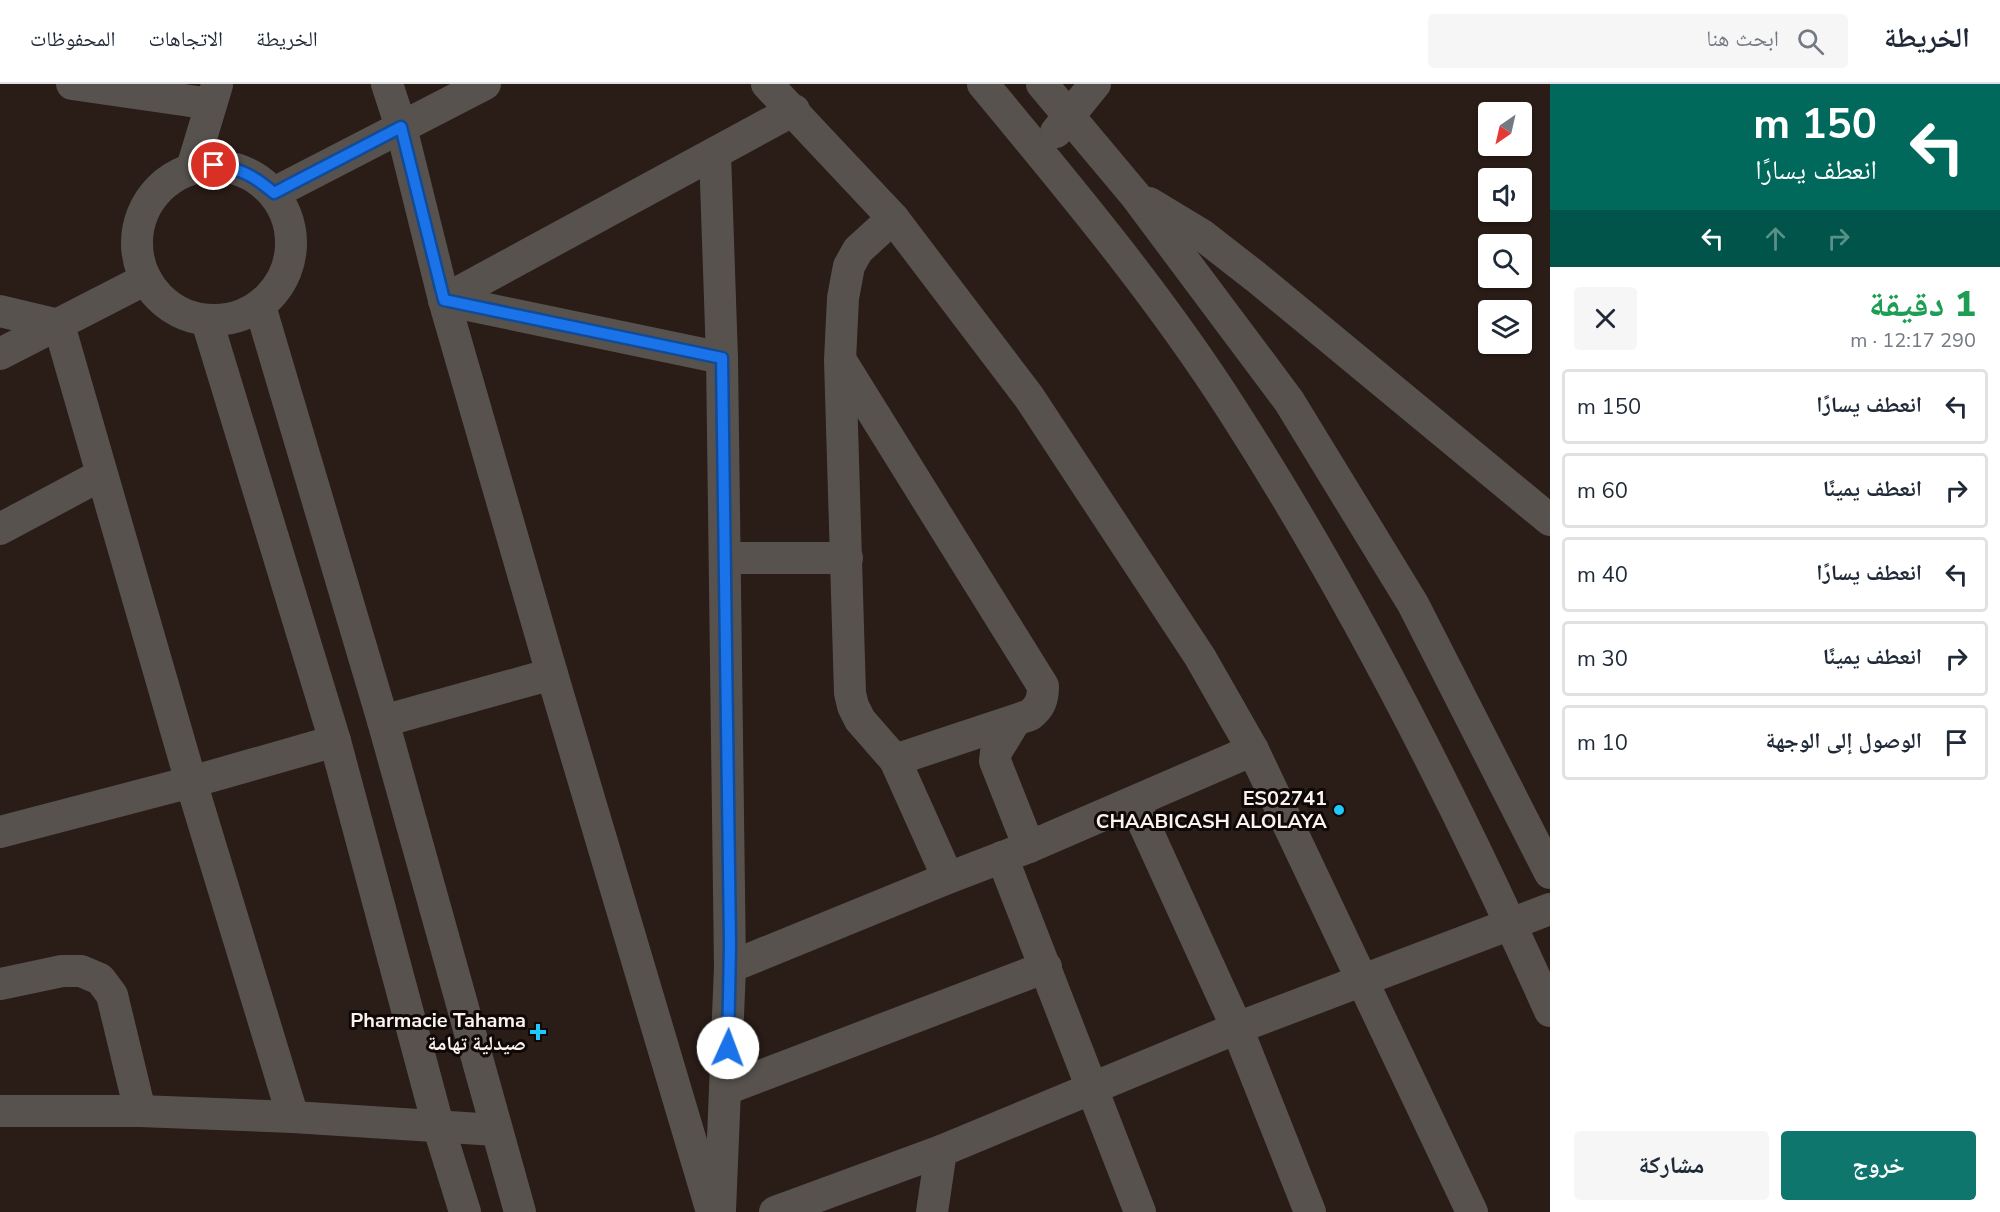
<!DOCTYPE html>
<html lang="ar">
<head>
<meta charset="utf-8">
<style>
	:root { --surface:#fff; --page:#f6f6f7; --text:#1f2937; --muted:#747a83; --line:#e0e1e3; --accent:#0f766e }
	body { margin:0; font-family:"Nunito Sans","Noto Naskh Arabic",sans-serif; background:var(--page); color:var(--text); direction:rtl; height:100vh; display:flex; flex-direction:column; font-size:22px; white-space:nowrap }
	* { box-sizing:border-box; margin:0 }
	p { font-size:20px; color:var(--muted) }
	.icon { flex:none; width:33px; height:33px; fill:none; stroke:currentColor; stroke-width:2; stroke-linecap:round; stroke-linejoin:round }
	.map { position:relative; flex:1; overflow:hidden; direction:ltr }
	.drawer { display:flex; flex-direction:column; background:var(--surface); width:450px }
	.drawer>* { flex:none }
	.banner { background:#00695c; color:#fff; overflow:hidden }
	.needle { width:39px; rotate:214deg }
	.fabs { position:absolute; left:1478px; top:18px; display:grid; gap:12px }
	.fabs a { display:grid; place-items:center; width:54px; height:54px; border-radius:6px; background:var(--surface); box-shadow:0 2px 4px #0004; font-size:30px }
	.pin { position:absolute; display:grid; place-items:center; width:51px; height:51px; color:#fff; margin:-26px; border:3px solid #fff; border-radius:50%; box-shadow:0 2px 6px #0007 }
	.me { position:absolute; width:66px; margin:-33px; rotate:2deg; stroke-linejoin:round; filter:drop-shadow(0 0 4px #0008) }
	.turn { display:flex; align-items:center; gap:21px; height:126px; padding:0 24px; font-size:27px }
	.turn .icon { width:78px; height:78px; stroke-width:2.5 }
	.turn b { display:block; font-size:42px; line-height:51px }
	.lanes { display:flex; align-items:center; height:57px; padding:0 24px; background:#0003; justify-content:center; gap:30px; direction:ltr }
	.lanes .off { opacity:.35 }
	.round { display:grid; place-items:center; flex:none; width:63px; height:63px; border-radius:6px; background:var(--page) }
	.summary { display:flex; align-items:center; justify-content:space-between; height:102px; padding:0 24px }
	h1 { font-size:36px; font-weight:800; line-height:45px; color:#1e9e55 }
	.button { display:flex; gap:12px; margin-top:auto; padding:12px 24px }
	.button a { flex:1; height:69px; border-radius:6px; background:var(--accent); color:#fff; font-size:24px; font-weight:800; line-height:69px; text-align:center }
	.button a+a { background:var(--page); color:var(--text) }
	ul { padding:0; list-style:none }
	li { display:flex; align-items:center; gap:18px; height:75px; margin:0 12px 9px; padding:0 12px; border:3px solid var(--line); border-radius:6px }
	li div { flex:1 }
	li b { display:block; font-size:22px }
	li em { font-style:normal }
	header { display:flex; align-items:center; gap:36px; box-sizing:border-box; height:84px; padding:0 30px; background:var(--surface); border-bottom:2px solid var(--line) }
	header strong { font-size:28px }
	nav { display:flex; gap:33px; margin-inline-start:auto; font-size:21px }
	.search { width:420px; height:54px; background:var(--page); display:flex; align-items:center; gap:15px; box-sizing:border-box; padding:0 21px; border-radius:6px; color:var(--muted); font-size:22px }
	main { display:flex; flex:1; min-height:0 }
	.map>svg:first-child { display:block }
</style>
</head>
<body>
<header>
<strong>الخريطة</strong>
<div class="search"><svg class="icon" aria-label="search" viewBox="0 0 24 24"><circle cx="10" cy="10" r="6"/><path d="M15 15l6 6"/></svg>ابحث هنا</div>
<nav><a>الخريطة</a><a>الاتجاهات</a><a>المحفوظات</a></nav>
</header>
<main>
<section class="drawer">
<div class="banner">
<div class="turn"><svg class="icon" aria-label="left" viewBox="0 0 24 24"><path d="M17 20v-9H6M10 6l-5 5 5 5"/></svg><div><b>150 m</b>انعطف يسارًا</div></div>
<div class="lanes"><svg class="icon" aria-label="left" viewBox="0 0 24 24"><path d="M17 20v-9H6M10 6l-5 5 5 5"/></svg><svg class="icon off" aria-label="ahead" viewBox="0 0 24 24"><path d="M12 20V5M6 11l6-6 6 6"/></svg><svg class="icon off" aria-label="right" viewBox="0 0 24 24"><path d="M7 20v-9h11M14 6l5 5-5 5"/></svg></div>
</div>
<div class="summary"><div><h1>1 دقيقة</h1><p>290 m · 12:17</p></div><a class="round"><svg class="icon" aria-label="close" viewBox="0 0 24 24"><path d="M6 6l12 12M18 6L6 18"/></svg></a></div>
<ul>
<li><svg class="icon" aria-label="left" viewBox="0 0 24 24"><path d="M17 20v-9H6M10 6l-5 5 5 5"/></svg><div><b>انعطف يسارًا</b></div><em>150 m</em></li>
<li><svg class="icon" aria-label="right" viewBox="0 0 24 24"><path d="M7 20v-9h11M14 6l5 5-5 5"/></svg><div><b>انعطف يمينًا</b></div><em>60 m</em></li>
<li><svg class="icon" aria-label="left" viewBox="0 0 24 24"><path d="M17 20v-9H6M10 6l-5 5 5 5"/></svg><div><b>انعطف يسارًا</b></div><em>40 m</em></li>
<li><svg class="icon" aria-label="right" viewBox="0 0 24 24"><path d="M7 20v-9h11M14 6l5 5-5 5"/></svg><div><b>انعطف يمينًا</b></div><em>30 m</em></li>
<li><svg class="icon" aria-label="arrive" viewBox="0 0 24 24"><path d="M6 21V4h12l-3 4 3 4H6"/></svg><div><b>الوصول إلى الوجهة</b></div><em>10 m</em></li>
</ul>
<div class="button"><a>خروج</a><a>مشاركة</a></div>
</section>
<div class="map">
<svg width="1550" height="1128" viewBox="0 0 1550 1128">
	<rect width="100%" height="100%" fill="#2a1c17"/>
	<g fill="none" stroke-linecap="round" stroke-linejoin="round">
		<g stroke="#57524d" stroke-width="32">
			<polyline points="72,0 211,20"/>
			<polyline points="387,0 401,43 444,216 552,590 712,1128"/>
			<polyline points="767,0 893,134 1029,313 1200,573 1253,666 1472,1128"/>
			<path d="M 983,0 C 1070,105 1159,211 1233,327 C 1355,517 1458,721 1550,927"/>
			<polyline points="1042,0 1135,111 1289,317 1413,520 1550,789"/>
			<polyline points="1056,48 1095,0"/>
			<polyline points="715,69 722,274 730,883 720,1127"/>
			<circle cx="214" cy="159" r="77"/>
			<polyline points="192,84 217,1"/>
			<polyline points="274,109 485,0"/>
			<polyline points="1149,119 1202,151 1256,193 1550,436"/>
			<polyline points="893,134 858,166 849,182 843,214 840,276 850,609 853,622 860,636 895,676 948,794"/>
			<polyline points="444,216 794,26"/>
			<polyline points="444,216 722,274"/>
			<polyline points="260,222 383,637 520,1128"/>
			<polyline points="0,227 59,241 191,698 293,1033"/>
			<polyline points="207,237 335,657 438,1041 465,1128"/>
			<polyline points="0,270 146,195"/>
			<path d="M 841,277 L 1043,602 C 1043,616 1040,623 1030,631 L 895,676"/>
			<polyline points="0,445 101,391"/>
			<polyline points="726,474 847,474"/>
			<polyline points="383,637 552,590"/>
			<polyline points="1015,637 996,668 995,677 1029,763"/>
			<polyline points="1134,718 1237,944 1310,1128"/>
			<polyline points="0,748 191,698 335,657"/>
			<polyline points="1002,773 1140,1128"/>
			<polyline points="730,883 948,794 1029,763 1253,666"/>
			<polyline points="0,900 62,887 81,887 100,895 112,911 140,1027"/>
			<polyline points="726,1005 1046,883"/>
			<polyline points="0,1027 140,1027 293,1033 496,1046"/>
			<polyline points="775,1128 941,1067 1237,944 1550,825"/>
			<polyline points="932,1128 941,1067"/>
		</g>
	</g>
	<g fill="none" stroke-linecap="round" stroke-linejoin="round">
		<defs>
			<path id="route" d="M 214,81 C 241,85 253,91 274,109 L 401,43 L 444,216 L 722,274 L 730,860 L 728,964"/>
		</defs>
		<use href="#route" stroke="#114b97" stroke-width="15"/>
		<use href="#route" stroke="#1a73e8" stroke-width="10"/>
	</g>
	<g fill="#1fc9fd" stroke="#0e0806" stroke-width="2">
		<circle cx="1339" cy="726" r="6"/>
		<path d="M535 939h6v6h6v6h-6v6h-6v-6h-6v-6h6z"/>
	</g>
	<g text-anchor="middle" dominant-baseline="central" stroke-width="6" stroke-linejoin="round" paint-order="stroke">
		<g font-size="20" font-weight="bold" fill="#fbf1ee" stroke="#0e0806" text-anchor="end">
			<text x="1327" y="714">ES02741<tspan x="1327" dy="23">CHAABICASH ALOLAYA</tspan></text>
			<text x="526" y="936">Pharmacie Tahama<tspan x="526" dy="23">صيدلية تهامة</tspan></text>
		</g>
	</g>
</svg>
<div class="fabs">
<a><svg class="needle" viewBox="-14 -14 28 28"><path d="M0-13l5 13h-10z" fill="#e53935"/><path d="M0 13l5-13h-10z" fill="#747a83"/></svg></a>
<a><svg class="icon" aria-label="sound" viewBox="0 0 24 24"><path d="M4 9h4l5-4v14l-5-4H4zM17 9q2 3 0 6"/></svg></a>
<a><svg class="icon" aria-label="search" viewBox="0 0 24 24"><circle cx="10" cy="10" r="6"/><path d="M15 15l6 6"/></svg></a>
<a><svg class="icon" aria-label="layers" viewBox="0 0 24 24"><path d="M12 4l9 5-9 5-9-5zM3 14l9 5 9-5"/></svg></a>
</div>
<div class="pin" style="left:214px;top:81px;background:#d93025"><svg class="icon" aria-label="arrive" viewBox="0 0 24 24"><path d="M6 21V4h12l-3 4 3 4H6"/></svg></div>
<svg class="me" style="left:728px;top:964px" viewBox="-20 -20 40 40"><circle r="19" fill="#fff"/><path d="M0-13L10 11 0 6-10 11z" fill="#1a73e8"/></svg>
</div>
</main>
</body>
</html>
